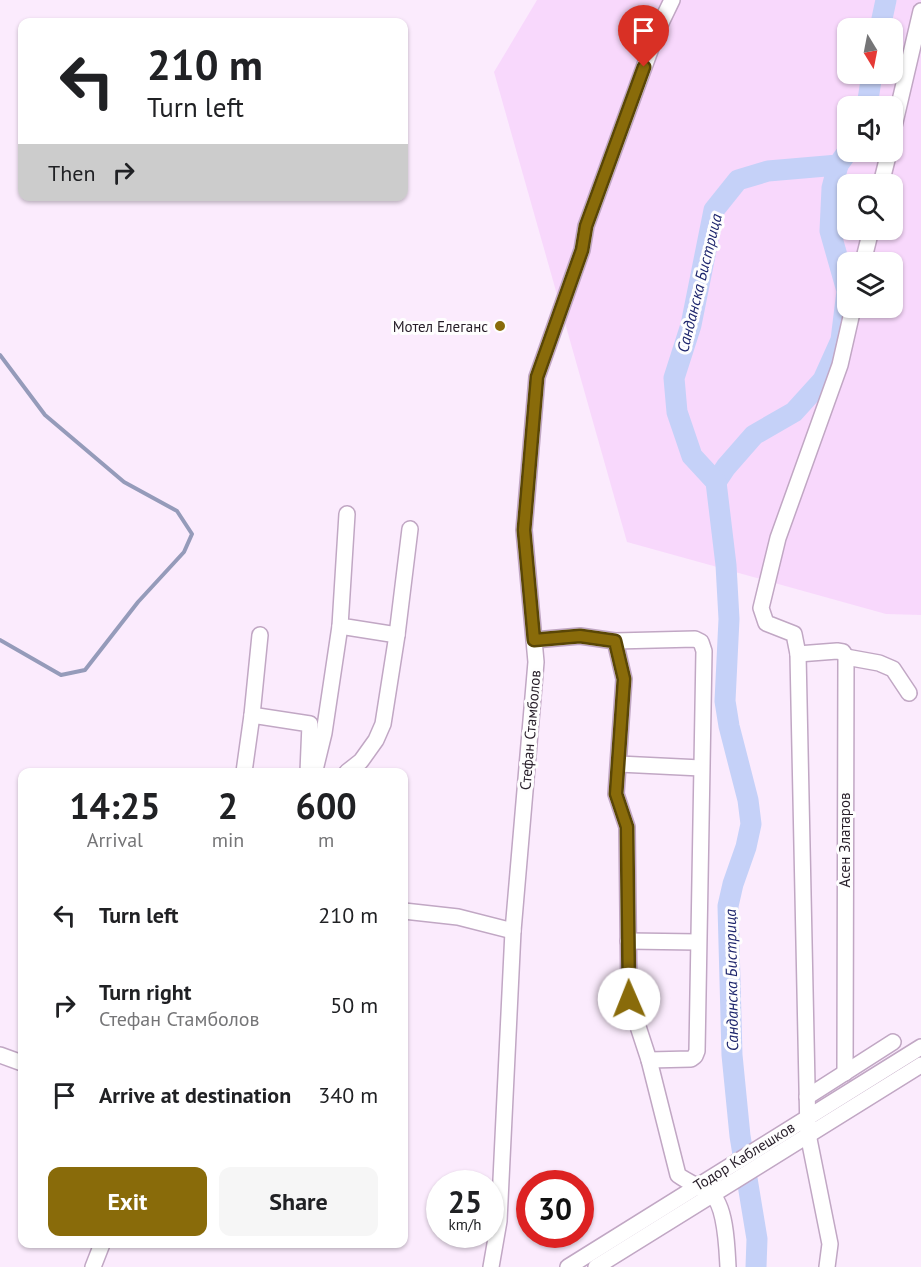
<!DOCTYPE html>
<html lang="en">
<head>
<meta charset="utf-8">
<style>
	:root { --surface:#fff; --page:#f6f6f6; --text:#202124; --muted:#757577; --accent:#896b0a }
	body { margin:0; font-family:"PT Sans",sans-serif; background:var(--page); color:var(--text); height:100vh; display:flex; flex-direction:column; font-size:22px; white-space:nowrap }
	* { box-sizing:border-box; margin:0 }
	p { font-size:20px; color:var(--muted) }
	.icon { flex:none; width:33px; height:33px; fill:none; stroke:currentColor; stroke-width:2; stroke-linecap:round; stroke-linejoin:round }
	.map { position:relative; flex:1; overflow:hidden }
	.sheet { position:absolute; left:18px; top:768px; width:390px; height:480px; display:flex; flex-direction:column; background:var(--surface); border-radius:12px; box-shadow:0 2px 4px #0004 }
	.sheet>* { flex:none }
	.top-card { position:absolute; left:18px; top:18px; width:390px; height:183px; border-radius:12px; box-shadow:0 2px 4px #0004; background:#fff; color:var(--text); overflow:hidden }
	.needle { width:39px; rotate:170deg }
	.controls { position:absolute; left:837px; top:18px; display:grid; gap:12px }
	.controls a { display:grid; place-items:center; width:66px; height:66px; border-radius:12px; background:var(--surface); box-shadow:0 2px 4px #0004; font-size:30px }
	.speed { position:absolute; left:426px; top:1170px; display:flex; gap:12px; font-size:30px; font-weight:700; text-align:center }
	.speed>* { display:grid; place-content:center; width:78px; height:78px; border-radius:50%; background:var(--surface); box-shadow:0 2px 4px #0004; line-height:1 }
	.speed small { font-size:15px; font-weight:400 }
	.speed .limit { border:9px solid #d22; background:#fff; color:#111 }
	.pin { position:absolute; display:grid; place-items:center; width:51px; height:51px; color:#fff; margin:-62px -26px; border-radius:50% 50% 50% 0; rotate:-45deg; box-shadow:0 0 6px #0007 }
	.pin .icon { rotate:45deg }
	.me { position:absolute; width:66px; margin:-33px; rotate:359deg; stroke-linejoin:round; filter:drop-shadow(0 0 4px #0008) }
	.turn { display:flex; align-items:center; gap:21px; height:126px; padding:0 30px; font-size:27px }
	.turn .icon { width:78px; height:78px; stroke-width:2.5 }
	.turn b { display:block; font-size:42px; line-height:51px }
	.then { display:flex; align-items:center; height:57px; padding:0 30px; background:#0003; gap:12px; font-size:22px }
	.eta { display:flex; justify-content:space-evenly; align-items:center; height:102px; text-align:center }
	.eta b { font-size:36px; font-weight:800; line-height:42px }
	.action { display:flex; gap:12px; margin-top:auto; padding:12px 30px }
	.action a { flex:1; height:69px; border-radius:12px; background:var(--accent); color:#fff; font-size:24px; font-weight:800; line-height:69px; text-align:center }
	.action a+a { background:var(--page); color:var(--text) }
	ul { padding:0; list-style:none }
	li { display:flex; align-items:center; gap:18px; height:90px; padding:0 30px }
	li div { flex:1 }
	li b { display:block; font-size:22px }
	li em { font-style:normal }
	.map>svg:first-child { display:block }
</style>
</head>
<body>
<div class="map">
<svg width="921" height="1267" viewBox="0 0 921 1267">
	<rect width="100%" height="100%" fill="#fbebfd"/>
	<path fill="#f8d8fc" fill-rule="evenodd" d="M 537,0 L 921,0 L 921,615 L 886,614 L 627,542 L 494,72 ZM 848,28 L 892,28 L 892,74 L 848,74 ZM 848,106 L 892,106 L 892,152 L 848,152 ZM 848,184 L 892,184 L 892,230 L 848,230 ZM 848,262 L 892,262 L 892,308 L 848,308 Z"/>
	<g fill="none" stroke-linecap="round" stroke-linejoin="round">
		<polyline stroke="#959bba" stroke-width="4" points="0,355 45,415 124,482 177,511 192,534 184,552 138,602 85,670 61,675 0,640"/>
		<g stroke="#c5d1f8" stroke-width="21">
			<polyline points="880,28 886,0"/>
			<polyline points="867,106 872,74"/>
			<polyline points="716,482 726,467 754,435 794,412 823,380 841,340 847,291 830,231 832,188 838,165"/>
			<polyline points="756,1267 757,1239 740,1136 732,1055 728,906 733,884 746,847 751,824 748,800 729,726 725,701 729,619 726,565 716,482 692,456 677,412 674,378 691,325 714,210 738,180 768,171 838,165 848,151"/>
		</g>
		<defs>
			<g id="minor">
				<polyline points="892,135 921,11"/>
				<polyline points="881,184 889,152"/>
				<polyline points="863,262 871,230"/>
				<polyline points="347,514 340,626 397,635"/>
				<path d="M 534,640 L 580,636 L 615,641 L 624,679 L 616,794 L 627,827 L 629,999 L 649,1060 L 678,1175 C 689,1183 701,1187 711,1194 C 726,1205 727,1249 728,1267"/>
				<polyline points="615,641 695,639 701,642 704,651 697,1051 695,1056 691,1059 649,1060"/>
				<polyline points="798,654 808,1134 830,1244 827,1267"/>
				<polyline points="846,657 879,663 893,669 909,693"/>
				<polyline points="252,715 260,635"/>
				<polyline points="619,764 701,768"/>
				<polyline points="315,770 324,733 340,626"/>
				<polyline points="244,772 252,715 310,724 308,772"/>
				<polyline points="347,772 361,761 376,740 383,724 397,635 410,529"/>
				<polyline points="404,911 458,917 513,931"/>
				<polyline points="628,941 698,942"/>
				<polyline points="0,1055 22,1063"/>
				<polyline points="845,1073 846,657 843,652 837,651 798,654 794,634 766,623 761,608 778,538 840,365 853,308"/>
				<polyline points="807,1097 893,1042"/>
				<polyline points="93,1267 102,1244"/>
				<polyline points="491,1267 499,1221 513,931 536,662 524,530 537,377 582,250 586,226 658,29 672,0"/>
				<polyline points="568,1267 921,1047"/>
				<polyline points="596,1267 921,1065"/>
			</g>
		</defs>
		<use href="#minor" stroke="#c1a7c4" stroke-width="18"/>
		<use href="#minor" stroke="#fff" stroke-width="15"/>
	</g>
	<g fill="none" stroke-linecap="round" stroke-linejoin="round">
		<defs>
			<polyline id="route" points="629,999 627,827 616,794 624,679 615,641 580,636 534,640 524,530 537,377 582,250 586,226 644,67"/>
		</defs>
		<use href="#route" stroke="#594606" stroke-width="15"/>
		<use href="#route" stroke="#896b0a" stroke-width="10"/>
	</g>
	<circle fill="#896b0a" stroke="#fefefe" stroke-width="2" cx="500" cy="326" r="6"/>
	<g text-anchor="middle" dominant-baseline="central" stroke-width="6" stroke-linejoin="round" paint-order="stroke">
		<g font-size="15" fill="#261d28" stroke="#fefefe" text-anchor="end">
			<text x="488" y="326">Мотел Елеганс</text>
		</g>
		<g font-size="15" fill="#261d28" stroke="#fefefe">
			<text transform="translate(530 730) rotate(-85)">Стефан Стамболов</text>
			<text transform="translate(844 840) rotate(-90)">Асен Златаров</text>
			<text transform="translate(744 1156) rotate(-32)">Тодор Каблешков</text>
		</g>
		<g font-size="16" font-style="italic" fill="#1e266d" stroke="#fefefe">
			<text transform="translate(699 283) rotate(-76)">Санданска Бистрица</text>
			<text transform="translate(731 980) rotate(-91)">Санданска Бистрица</text>
		</g>
	</g>
</svg>
<div class="controls">
<a><svg class="needle" viewBox="-14 -14 28 28"><path d="M0-13l5 13h-10z" fill="#e53935"/><path d="M0 13l5-13h-10z" fill="#757577"/></svg></a>
<a><svg class="icon" aria-label="sound" viewBox="0 0 24 24"><path d="M4 9h4l5-4v14l-5-4H4zM17 9q2 3 0 6"/></svg></a>
<a><svg class="icon" aria-label="search" viewBox="0 0 24 24"><circle cx="10" cy="10" r="6"/><path d="M15 15l6 6"/></svg></a>
<a><svg class="icon" aria-label="layers" viewBox="0 0 24 24"><path d="M12 4l9 5-9 5-9-5zM3 14l9 5 9-5"/></svg></a>
</div>
<div class="speed"><div>25<small>km/h</small></div><div class="limit">30</div></div>
<div class="pin" style="left:644px;top:67px;background:#d93025"><svg class="icon" aria-label="arrive" viewBox="0 0 24 24"><path d="M6 21V4h12l-3 4 3 4H6"/></svg></div>
<svg class="me" style="left:629px;top:999px" viewBox="-20 -20 40 40"><circle r="19" fill="#fff"/><path d="M0-13L10 11 0 6-10 11z" fill="#896b0a"/></svg>
<div class="top-card">
<div class="turn"><svg class="icon" aria-label="left" viewBox="0 0 24 24"><path d="M17 20v-9H6M10 6l-5 5 5 5"/></svg><div><b>210 m</b>Turn left</div></div>
<div class="then">Then<svg class="icon" aria-label="right" viewBox="0 0 24 24"><path d="M7 20v-9h11M14 6l5 5-5 5"/></svg></div>
</div>
<section class="sheet">
<div class="eta">
<div><b>14:25</b><p>Arrival</p></div>
<div><b>2</b><p>min</p></div>
<div><b>600</b><p>m</p></div>
</div>
<ul>
<li><svg class="icon" aria-label="left" viewBox="0 0 24 24"><path d="M17 20v-9H6M10 6l-5 5 5 5"/></svg><div><b>Turn left</b></div><em>210 m</em></li>
<li><svg class="icon" aria-label="right" viewBox="0 0 24 24"><path d="M7 20v-9h11M14 6l5 5-5 5"/></svg><div><b>Turn right</b><p>Стефан Стамболов</p></div><em>50 m</em></li>
<li><svg class="icon" aria-label="arrive" viewBox="0 0 24 24"><path d="M6 21V4h12l-3 4 3 4H6"/></svg><div><b>Arrive at destination</b></div><em>340 m</em></li>
</ul>
<div class="action"><a>Exit</a><a>Share</a></div>
</section>
</div>
</body>
</html>
